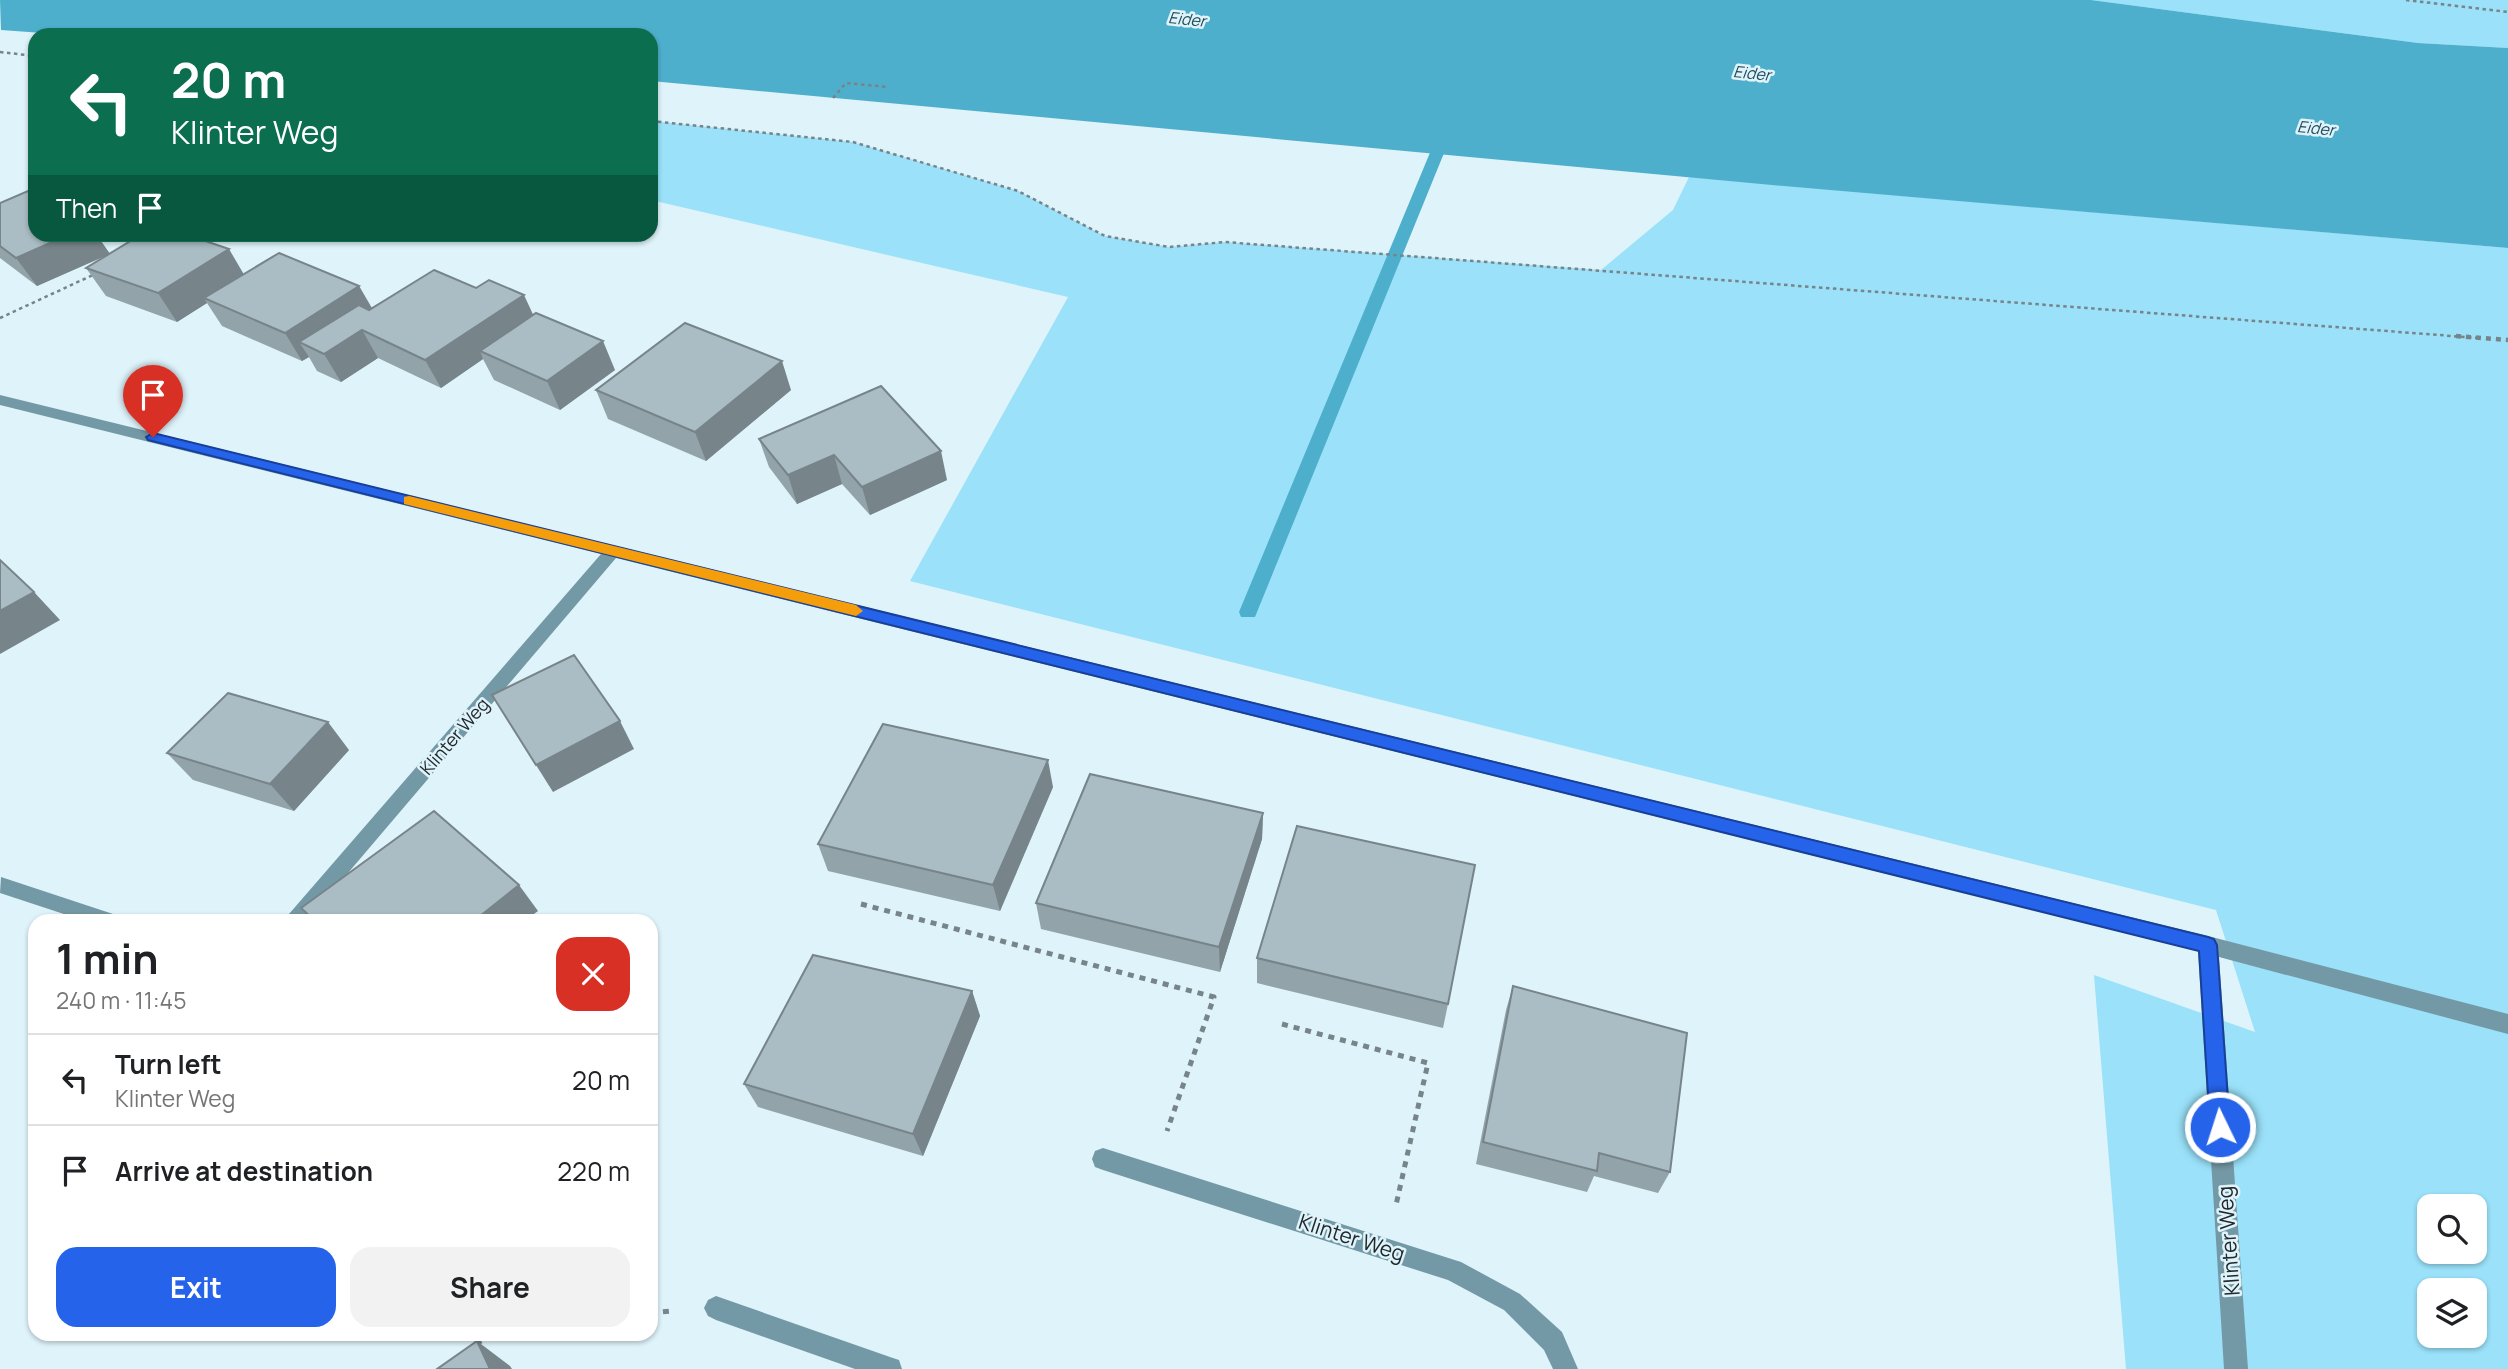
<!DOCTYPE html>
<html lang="en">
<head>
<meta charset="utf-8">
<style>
	:root { --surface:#fff; --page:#f2f2f2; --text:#202124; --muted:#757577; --line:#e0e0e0; --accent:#2563eb }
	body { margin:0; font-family:Manrope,sans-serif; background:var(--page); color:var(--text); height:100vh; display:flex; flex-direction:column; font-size:26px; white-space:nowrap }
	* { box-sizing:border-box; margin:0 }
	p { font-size:23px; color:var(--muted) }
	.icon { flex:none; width:38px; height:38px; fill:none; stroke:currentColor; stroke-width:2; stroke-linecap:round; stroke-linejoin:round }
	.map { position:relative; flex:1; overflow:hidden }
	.sheet { position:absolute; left:28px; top:914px; width:630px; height:427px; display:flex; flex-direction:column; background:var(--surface); border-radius:21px; box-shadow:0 2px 5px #0004 }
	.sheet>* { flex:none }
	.top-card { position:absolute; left:28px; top:28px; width:630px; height:214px; border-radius:21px; box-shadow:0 2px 5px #0004; background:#0b6e4f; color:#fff; overflow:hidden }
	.tools { position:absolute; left:2417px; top:1194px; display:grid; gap:14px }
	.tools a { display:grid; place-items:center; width:70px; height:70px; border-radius:14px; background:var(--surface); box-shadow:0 2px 5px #0004; font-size:35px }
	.pin { position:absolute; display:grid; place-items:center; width:60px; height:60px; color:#fff; margin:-72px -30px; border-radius:50% 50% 50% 0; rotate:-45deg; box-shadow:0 0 7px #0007 }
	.pin .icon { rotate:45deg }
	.me { position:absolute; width:77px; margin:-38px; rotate:356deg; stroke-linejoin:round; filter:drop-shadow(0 0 5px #0008) }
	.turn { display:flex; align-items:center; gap:24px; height:147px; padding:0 28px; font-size:32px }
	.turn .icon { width:91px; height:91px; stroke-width:2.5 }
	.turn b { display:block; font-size:49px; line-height:60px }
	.then { display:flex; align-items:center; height:66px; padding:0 28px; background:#0003; gap:14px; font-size:26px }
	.round { display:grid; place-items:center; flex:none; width:74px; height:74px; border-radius:21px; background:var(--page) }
	.overview { display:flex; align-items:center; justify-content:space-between; height:119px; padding:0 28px }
	h1 { font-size:42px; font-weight:700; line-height:52px }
	.cta { display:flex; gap:14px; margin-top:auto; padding:14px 28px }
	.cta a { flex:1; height:80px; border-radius:21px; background:var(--accent); color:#fff; font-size:28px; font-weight:700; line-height:80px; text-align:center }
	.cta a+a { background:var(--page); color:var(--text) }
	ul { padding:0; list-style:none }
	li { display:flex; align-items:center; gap:21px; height:91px; padding:0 28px; border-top:2px solid var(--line) }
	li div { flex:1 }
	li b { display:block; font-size:26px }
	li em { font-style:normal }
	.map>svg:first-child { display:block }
</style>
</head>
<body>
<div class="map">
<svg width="2508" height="1369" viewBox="0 0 2508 1369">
	<rect width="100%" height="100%" fill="#dff3fa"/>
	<g fill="#9ae1f9" fill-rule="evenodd">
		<polygon points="2091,0 2508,0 2508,48 2418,43"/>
		<path d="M 651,121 L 853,142 L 1018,191 L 1105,236 L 1169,247 L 1225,242 L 1601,270 L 1673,210 L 1689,177 L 2508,248 L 2508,1369 L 2126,1369 L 2094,975 L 2255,1032 L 2216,910 L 910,581 L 1068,297 L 651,200 ZM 2429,1206 L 2474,1206 L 2474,1251 L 2429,1251 ZM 2429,1290 L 2474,1290 L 2474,1335 L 2429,1335 Z"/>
	</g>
	<polygon fill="#4eafcc" points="0,0 2091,0 2418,43 2508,48 2508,248 1772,185 651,81 651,35 70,35 1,30"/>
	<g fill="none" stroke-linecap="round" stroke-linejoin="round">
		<polygon fill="#4eafcc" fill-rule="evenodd" points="1446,127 1453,131 1257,612 1255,617 1241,617 1239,612 1439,131"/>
		<g stroke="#778489" stroke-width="2.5" stroke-dasharray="3.5 3.5" stroke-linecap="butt">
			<polyline points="2406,0 2508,12"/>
			<polyline points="0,52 35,56"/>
			<polyline points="833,98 846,83 888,87"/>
			<polyline points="651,121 853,142 1018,191 1105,236 1169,247 1225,242 2478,338"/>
			<polyline points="0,318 95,274"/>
		</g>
		<polyline stroke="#778489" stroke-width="4.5" stroke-dasharray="5 5" stroke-linecap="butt" points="2456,336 2508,340"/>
		<g stroke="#778489" stroke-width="5" stroke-dasharray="6 6" stroke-linecap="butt">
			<polyline points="861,904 1214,997 1167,1131"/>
			<polyline points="1282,1024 1428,1063 1396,1205"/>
			<polyline points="651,1313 671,1311"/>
			<polyline points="476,1344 493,1334"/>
		</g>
		<g fill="#7499a6" fill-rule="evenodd">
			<polygon points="0,395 2208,936 2508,1014 2508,1034 2219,957 2248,1369 2224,1369 2198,951 616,558 308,920 286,920 289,914 601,554 0,405"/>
			<polygon points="1,877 113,914 116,920 82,920 0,893"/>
			<polygon points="1103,1148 1461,1262 1520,1294 1562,1332 1578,1369 1553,1369 1544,1350 1504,1310 1448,1280 1103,1170 1095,1167 1092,1159 1095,1151"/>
			<polygon points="716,1296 890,1357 899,1360 902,1369 855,1369 716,1320 708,1316 704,1308 708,1300"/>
		</g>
	</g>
	<g fill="#92a3a9">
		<polygon points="0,203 35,234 96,234 110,254 244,274 359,286 372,308 533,315 615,370 560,410 494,380 483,359 441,388 378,358 341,382 317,371 309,357 302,361 222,326 207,303 177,322 106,296 86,268 108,254 37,286 0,258"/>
		<polygon points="596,390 791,390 706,461 608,419"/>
		<polygon points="759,439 947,480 870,515 842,484 797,504 769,467"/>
		<polygon points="349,750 294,811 193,780 167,753"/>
		<polygon points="1053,787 1000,911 828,871 818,844"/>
		<polygon points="1263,813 1262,839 1220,972 1041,929 1036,903"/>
		<polygon points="1257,958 1448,1004 1443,1028 1257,983"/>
		<polygon points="1513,986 1670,1172 1658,1193 1594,1176 1587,1192 1476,1164 1506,1010"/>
		<polygon points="972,991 980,1016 923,1156 758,1107 744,1084"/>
	</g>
	<g fill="#778489">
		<polygon points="70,234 96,234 110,254 37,286 16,258"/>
		<polygon points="229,249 246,278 204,298 207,303 177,322 158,293"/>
		<polygon points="359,286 375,314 299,342 309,357 302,361 285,333"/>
		<polygon points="524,295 537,323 480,351 483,359 441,388 425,360"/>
		<polygon points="362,330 378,358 341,382 324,354"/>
		<polygon points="603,341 615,370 560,410 547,381"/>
		<polygon points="782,361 791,390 706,461 695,432"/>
		<polygon points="941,451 947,480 870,515 862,487"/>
		<polygon points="834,455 842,484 797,504 788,475"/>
		<polygon points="34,592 60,620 0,654 0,611"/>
		<polygon points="620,721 634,749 553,792 536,765"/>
		<polygon points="328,722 349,750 294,811 270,784"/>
		<polygon points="1048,760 1053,787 1000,911 993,885"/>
		<polygon points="1263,813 1262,839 1220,972 1219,947"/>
		<polygon points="519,885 538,911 526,920 475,920"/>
		<polygon points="972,991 980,1016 923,1156 913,1134"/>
		<polygon points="477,1341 510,1366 512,1369 490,1369"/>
	</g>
	<g fill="#aabdc4" stroke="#778489" stroke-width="2">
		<polygon points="35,188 35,234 70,234 16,258 0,246 0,203"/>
		<polygon points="142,234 185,234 229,249 158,293 86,268"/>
		<polygon points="279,253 359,286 285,333 204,298"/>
		<polygon points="434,270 476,288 489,280 524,295 425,360 362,330 324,354 299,342 359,305 369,310"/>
		<polygon points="536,313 603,341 547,381 480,351"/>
		<polygon points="685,323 782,361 695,432 596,390"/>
		<polygon points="881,386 941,451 862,487 834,455 788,475 759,439"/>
		<polygon points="0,560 34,592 0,611"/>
		<polygon points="574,655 620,721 536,765 492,695"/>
		<polygon points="228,693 328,722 270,784 167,753"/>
		<polygon points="883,724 1048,760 993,885 818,844"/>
		<polygon points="1090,774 1263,813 1219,947 1036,903"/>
		<polygon points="434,811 519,885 475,920 314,920 301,908"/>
		<polygon points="1297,826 1475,865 1448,1004 1257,958"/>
		<polygon points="813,955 972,991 913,1134 744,1084"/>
		<polygon points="1513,986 1687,1033 1670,1172 1599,1153 1597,1171 1483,1142"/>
		<polygon points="477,1341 490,1369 437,1369"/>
	</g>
	<polygon fill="#2563eb" stroke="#184099" stroke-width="2" points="153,433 2208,937 2214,939 2217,945 2230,1127 2227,1134 2220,1137 2213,1134 2210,1127 2199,951 148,440 146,437"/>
	<polygon fill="#f59e0b" points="409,496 856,605 863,611 856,616 404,504 404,497"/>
	<g text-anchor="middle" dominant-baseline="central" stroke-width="5" stroke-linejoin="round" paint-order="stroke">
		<g font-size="16" font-style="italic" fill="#224c5a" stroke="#dff3fa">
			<text transform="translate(1187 19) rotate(6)">Eider</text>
			<text transform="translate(1752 73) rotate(6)">Eider</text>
			<text transform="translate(2316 128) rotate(6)">Eider</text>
		</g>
		<g font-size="18" fill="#22292c" stroke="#dff3fa">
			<text transform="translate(454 736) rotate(-49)">Klinter Weg</text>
		</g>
		<g font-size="21" fill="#22292c" stroke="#dff3fa">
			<text transform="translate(1352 1237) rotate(18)">Klinter Weg</text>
			<text transform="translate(2228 1241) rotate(-94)">Klinter Weg</text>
		</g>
	</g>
</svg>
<div class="tools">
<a><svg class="icon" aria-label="search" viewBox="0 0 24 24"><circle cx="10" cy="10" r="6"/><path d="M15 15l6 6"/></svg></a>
<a><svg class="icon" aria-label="layers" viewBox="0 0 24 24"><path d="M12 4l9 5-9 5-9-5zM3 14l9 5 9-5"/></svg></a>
</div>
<div class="pin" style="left:153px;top:437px;background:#d93025"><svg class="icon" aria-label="arrive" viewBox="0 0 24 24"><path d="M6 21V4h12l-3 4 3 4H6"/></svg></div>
<svg class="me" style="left:2220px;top:1127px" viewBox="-20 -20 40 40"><circle r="17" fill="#2563eb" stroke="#fff" stroke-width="3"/><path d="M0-11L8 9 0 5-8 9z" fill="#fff"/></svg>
<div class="top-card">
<div class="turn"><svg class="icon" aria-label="left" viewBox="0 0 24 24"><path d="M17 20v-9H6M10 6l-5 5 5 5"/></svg><div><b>20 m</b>Klinter Weg</div></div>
<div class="then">Then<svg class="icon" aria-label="arrive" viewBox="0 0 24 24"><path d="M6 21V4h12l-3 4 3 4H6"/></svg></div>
</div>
<section class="sheet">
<div class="overview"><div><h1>1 min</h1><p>240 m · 11:45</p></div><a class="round" style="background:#d93025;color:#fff"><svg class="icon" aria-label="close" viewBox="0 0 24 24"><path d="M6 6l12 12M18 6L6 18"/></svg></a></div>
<ul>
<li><svg class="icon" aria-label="left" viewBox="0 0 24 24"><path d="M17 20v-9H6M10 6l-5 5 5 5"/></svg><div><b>Turn left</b><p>Klinter Weg</p></div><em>20 m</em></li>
<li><svg class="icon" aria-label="arrive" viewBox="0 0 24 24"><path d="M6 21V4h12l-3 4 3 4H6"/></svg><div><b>Arrive at destination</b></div><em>220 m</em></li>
</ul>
<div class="cta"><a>Exit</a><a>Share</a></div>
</section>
</div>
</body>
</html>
